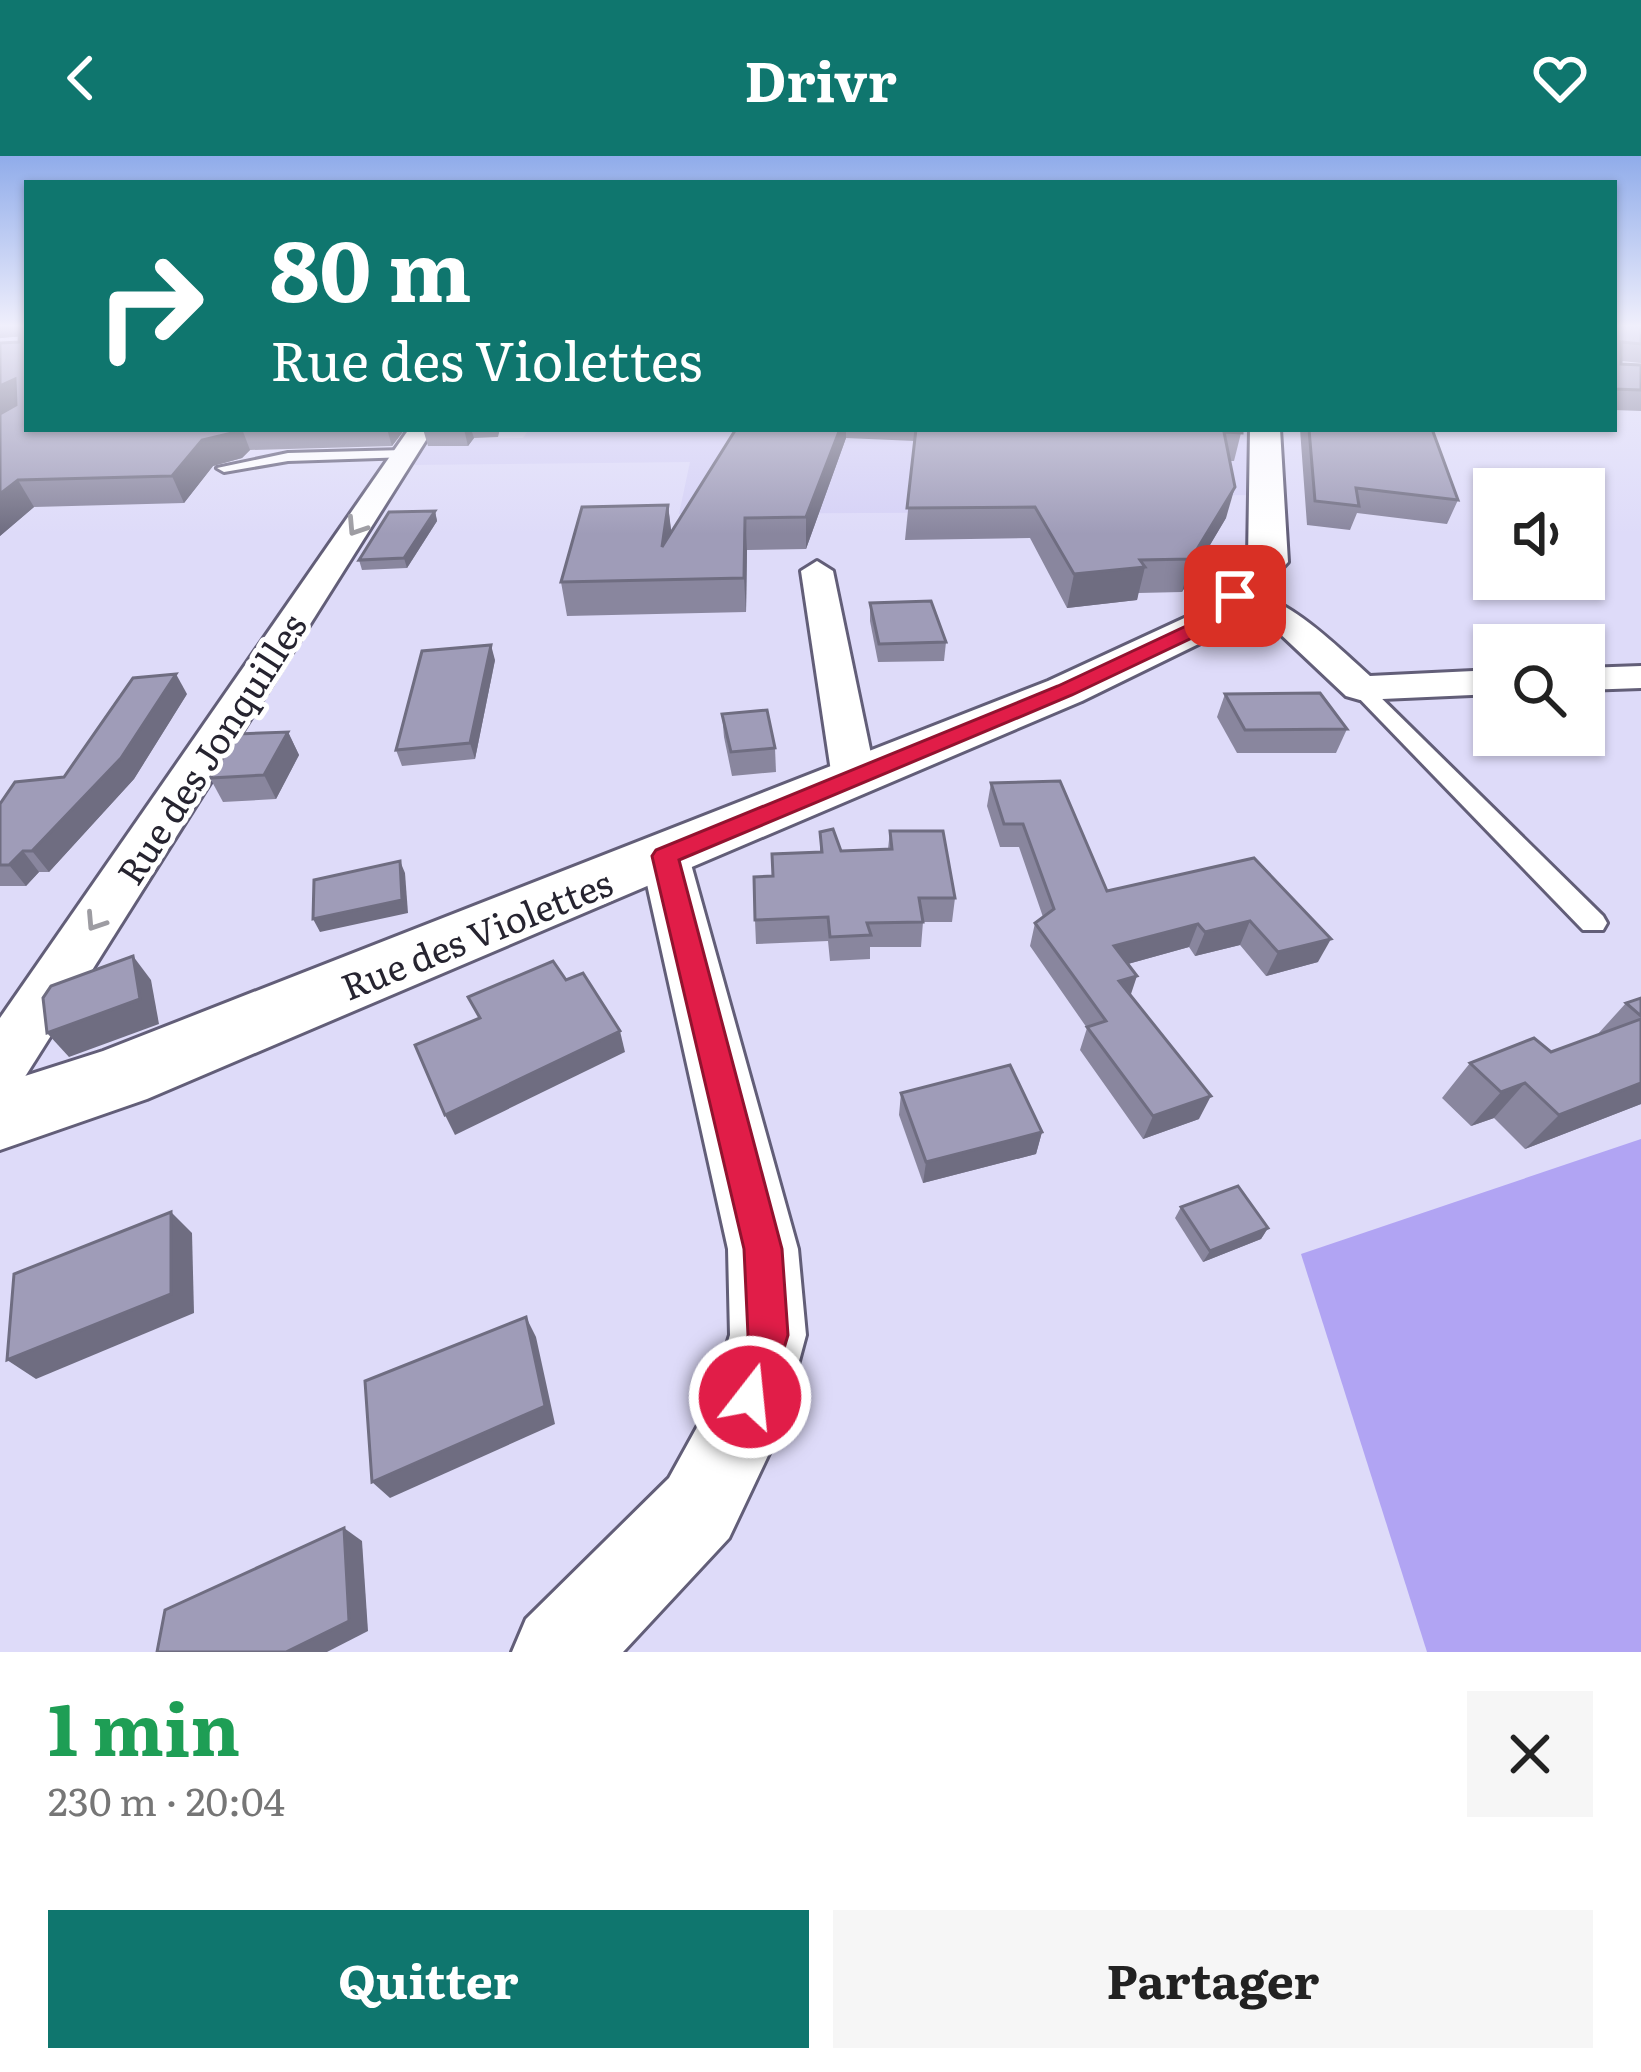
<!DOCTYPE html>
<html lang="fr">
<head>
<meta charset="utf-8">
<style>
	:root { --surface:#fff; --page:#f6f6f6; --text:#222; --muted:#767676; --accent:#0f766e }
	body { margin:0; font-family:Literata,serif; background:var(--page); color:var(--text); height:100vh; display:flex; flex-direction:column; font-size:45px; white-space:nowrap }
	* { box-sizing:border-box; margin:0 }
	p { font-size:39px; color:var(--muted) }
	.icon { flex:none; width:66px; height:66px; fill:none; stroke:currentColor; stroke-width:2; stroke-linecap:round; stroke-linejoin:round }
	.map { position:relative; height:1496px; overflow:hidden }
	.details { display:flex; flex-direction:column; background:var(--surface); flex:1 }
	.details>* { flex:none }
	.hud { position:absolute; left:24px; top:24px; width:1593px; height:252px; border-radius:0px; box-shadow:0 3px 9px #0004; background:#0f766e; color:#fff; overflow:hidden }
	.buttons { position:absolute; left:1473px; top:312px; display:grid; gap:24px }
	.buttons a { display:grid; place-items:center; width:132px; height:132px; border-radius:0px; background:var(--surface); box-shadow:0 3px 9px #0004; font-size:60px }
	.pin { position:absolute; display:grid; place-items:center; width:102px; height:102px; color:#fff; margin:-51px; border-radius:24px; box-shadow:0 6px 18px #0006 }
	.me { position:absolute; width:132px; margin:-66px; rotate:16deg; stroke-linejoin:round; filter:drop-shadow(0 0 9px #0008) }
	.turn { display:flex; align-items:center; gap:42px; height:252px; padding:0 48px; font-size:54px }
	.turn .icon { width:156px; height:156px; stroke-width:2.5 }
	.turn b { display:block; font-size:84px; line-height:102px }
	.round { display:grid; place-items:center; flex:none; width:126px; height:126px; border-radius:0px; background:var(--page) }
	.headline { display:flex; align-items:center; justify-content:space-between; height:204px; padding:0 48px }
	h1 { font-size:72px; font-weight:700; line-height:90px; color:#1e9e55 }
	.action { display:flex; gap:24px; margin-top:auto; padding:24px 48px }
	.action a { flex:1; height:138px; border-radius:0px; background:var(--accent); color:#fff; font-size:48px; font-weight:700; line-height:138px; text-align:center }
	.action a+a { background:var(--page); color:var(--text) }
	header { display:flex; justify-content:space-between; align-items:center; height:156px; padding:0 48px; background:var(--accent); color:#fff; font-size:54px; font-weight:700 }
	.map>svg:first-child { display:block }
</style>
</head>
<body>
<header><svg class="icon" aria-label="back" viewBox="0 0 24 24"><path d="M15 5l-7 7 7 7"/></svg>Drivr<svg class="icon" aria-label="heart" viewBox="0 0 24 24"><path d="M12 20l-8-8c-3-5 5-10 8-4 3-6 11-1 8 4z"/></svg></header>
<div class="map">
<svg width="1641" height="1496" viewBox="0 0 1641 1496">
	<rect width="100%" height="100%" fill="#dedbf9"/>
	<polygon fill="#d5d1f6" points="529,273 1279,273 1282,339 1062,340 1063,356 679,358 690,306 406,309 423,283 523,282"/>
	<polygon fill="#b1a4f3" points="1641,983 1641,1496 1427,1496 1301,1098"/>
	<g fill="none" stroke-linecap="round" stroke-linejoin="round">
		<defs>
			<g id="service">
				<polygon points="404,294 409,301 288,305 224,316 217,312 288,297"/>
				<polygon points="1360,526 1367,528 1603,760 1607,767 1603,774 1583,774 1353,536 1353,528"/>
			</g>
			<g id="minor">
				<polygon points="409,273 433,273 21,927 0,935 0,862"/>
				<polygon points="817,405 833,415 876,622 870,631 854,635 838,631 832,622 801,415"/>
				<path d="M 1236,430 C 1291,444 1329,483 1370,520 L 1494,514 L 1494,538 L 1360,544 L 1346,540 L 1275,473 L 1224,447 L 1219,440 Z"/>
				<polygon points="1641,510 1641,532 1584,534 1584,512"/>
				<polygon points="665,685 682,690 689,701 798,1093 806,1179 781,1272 729,1382 623,1496 512,1496 526,1463 669,1322 706,1255 730,1179 728,1093 641,701 648,690"/>
			</g>
			<polygon id="tertiary" points="1250,273 1280,273 1288,406 1223,476 1082,545 147,943 0,994 0,928 103,895 1048,525 1193,458 1248,403"/>
		</defs>
		<use href="#service" stroke="#625e78" stroke-width="6"/>
		<use href="#minor" stroke="#625e78" stroke-width="6"/>
		<use href="#tertiary" stroke="#625e78" stroke-width="6"/>
		<use href="#service" fill="#fff" fill-rule="evenodd"/>
		<use href="#minor" fill="#fff" fill-rule="evenodd"/>
		<use href="#tertiary" fill="#fff" fill-rule="evenodd"/>
	</g>
	<g fill="#89869e">
		<polygon points="0,169 27,169 27,273 405,273 392,290 250,294 242,302 213,310 184,347 34,351 0,380 0,187 19,186 19,180 0,182"/>
		<polygon points="1614,169 1641,169 1641,207 1621,205 1621,208 1641,209 1641,255 1614,254"/>
		<polygon points="423,273 500,273 498,281 474,282 468,290 428,290"/>
		<polygon points="736,273 1242,273 1234,305 1230,305 1226,362 1182,436 1138,437 1137,444 1067,452 1030,382 905,384 915,285 846,282 806,393 747,394 746,456 567,460 561,426 668,349 671,376"/>
		<polygon points="1300,273 1432,273 1458,344 1447,368 1357,357 1350,374 1307,369"/>
		<polygon points="435,355 437,365 407,412 362,414 359,404"/>
		<polygon points="870,447 946,486 944,505 878,506 870,465"/>
		<polygon points="495,504 475,603 402,610 396,594"/>
		<polygon points="187,538 134,623 49,716 39,716 26,730 0,730 0,648 64,621"/>
		<polygon points="1225,538 1347,573 1336,597 1237,597 1217,561"/>
		<polygon points="722,558 775,592 776,616 732,620 724,581"/>
		<polygon points="288,576 299,599 276,643 223,646 210,622"/>
		<polygon points="991,627 1107,735 1254,702 1318,806 1266,820 1240,789 1195,800 1189,791 1128,808 1131,839 1199,963 1143,983 1080,894 1087,872 1030,790 1035,767 1043,761 1019,691 1000,691 987,650"/>
		<polygon points="890,675 955,742 952,766 923,766 921,791 870,791 870,803 830,805 828,785 756,788 755,764 820,696 820,676 841,695 888,693"/>
		<polygon points="1641,842 1641,948 1525,993 1494,962 1471,970 1442,942 1470,907 1551,896 1597,879 1626,847"/>
		<polygon points="901,937 1042,976 1036,998 923,1027 899,959"/>
		<polygon points="1181,1051 1268,1072 1261,1083 1203,1106 1175,1062"/>
	</g>
	<g fill="#6f6d81">
		<polygon points="0,169 25,169 27,180 0,182"/>
		<polygon points="15,223 27,244 0,261 0,230"/>
		<polygon points="236,273 242,273 250,294 242,302 213,310 184,347 172,320 202,284"/>
		<polygon points="387,273 405,273 392,290"/>
		<polygon points="464,273 471,273 474,282 468,290"/>
		<polygon points="840,273 846,273 846,282 806,393 806,361"/>
		<polygon points="18,324 34,351 0,380 0,338"/>
		<polygon points="1235,331 1226,362 1182,436 1191,403"/>
		<polygon points="668,349 672,381 662,391"/>
		<polygon points="435,355 437,365 407,412 404,402"/>
		<polygon points="745,362 747,394 746,456 744,422"/>
		<polygon points="1145,411 1137,444 1067,452 1074,418"/>
		<polygon points="491,489 495,504 475,603 470,587"/>
		<polygon points="176,518 187,538 134,623 49,716 32,695"/>
		<polygon points="288,576 299,599 276,643 264,619"/>
		<polygon points="23,695 39,716 26,730 9,709"/>
		<polygon points="400,705 405,717 408,757 320,776 313,763"/>
		<polygon points="1250,765 1240,789 1195,800 1205,776"/>
		<polygon points="1198,768 1189,791 1106,814 1114,790"/>
		<polygon points="1331,783 1318,806 1266,820 1278,796"/>
		<polygon points="133,800 151,824 159,868 69,901 47,877"/>
		<polygon points="1137,820 1129,844 1119,825"/>
		<polygon points="620,875 625,896 455,979 445,959"/>
		<polygon points="1525,927 1494,962 1471,970 1501,936"/>
		<polygon points="1641,927 1641,948 1525,993 1559,959"/>
		<polygon points="1211,940 1199,963 1143,983 1153,960"/>
		<polygon points="1042,976 1036,998 923,1027 926,1006"/>
		<polygon points="171,1056 192,1077 194,1157 36,1223 7,1204"/>
		<polygon points="1268,1072 1261,1083 1203,1106 1210,1095"/>
		<polygon points="526,1161 536,1181 555,1268 390,1342 372,1326"/>
		<polygon points="344,1372 362,1385 368,1475 327,1496 286,1496"/>
	</g>
	<g fill="#9f9cb8" stroke="#6f6d81" stroke-width="3">
		<polygon points="20,169 27,169 27,273 236,273 232,277 202,284 172,320 18,324 0,338 0,258 16,249 15,223 0,230 0,187 19,186"/>
		<polygon points="1614,169 1641,169 1641,188 1621,186 1621,208 1641,209 1641,234 1614,233"/>
		<polygon points="736,273 840,273 806,361 745,362 744,422 561,426 582,351 668,349 662,391"/>
		<polygon points="916,273 1242,273 1242,277 1224,276 1235,331 1191,403 1140,404 1145,411 1074,418 1035,351 907,352"/>
		<polygon points="1309,273 1432,273 1458,344 1356,332 1359,350 1315,345"/>
		<polygon points="435,355 404,402 359,404 389,356"/>
		<polygon points="931,445 946,486 879,488 870,447"/>
		<polygon points="491,489 470,587 396,594 422,495"/>
		<polygon points="176,518 121,602 32,695 23,695 9,709 0,709 0,648 15,626 64,621 133,522"/>
		<polygon points="1320,537 1347,573 1245,574 1225,538"/>
		<polygon points="767,554 775,592 731,596 722,558"/>
		<polygon points="288,576 264,619 210,622 238,578"/>
		<polygon points="1060,625 1107,735 1254,702 1331,783 1278,796 1250,765 1205,776 1198,768 1114,790 1137,820 1119,825 1211,940 1153,960 1087,871 1106,865 1035,767 1054,753 1023,668 1004,668 991,627"/>
		<polygon points="833,673 841,695 892,693 890,675 943,675 955,742 919,742 923,766 867,767 871,779 830,781 828,761 755,764 754,721 773,720 772,698 822,696 820,676"/>
		<polygon points="400,705 402,744 313,763 314,724"/>
		<polygon points="133,800 140,843 47,877 43,842 51,830"/>
		<polygon points="553,805 566,824 583,817 620,875 445,959 415,889 480,862 468,841"/>
		<polygon points="1641,842 1641,860 1626,847"/>
		<polygon points="1641,863 1641,927 1559,959 1525,927 1501,936 1470,907 1534,882 1551,896"/>
		<polygon points="1010,909 1042,976 926,1006 901,937"/>
		<polygon points="1238,1030 1268,1072 1210,1095 1181,1051"/>
		<polygon points="171,1056 171,1138 7,1204 14,1118"/>
		<polygon points="526,1161 545,1250 372,1326 365,1225"/>
		<polygon points="344,1372 349,1465 286,1496 157,1496 165,1454"/>
	</g>
	<defs><path id="oneway-chevron" d="M-2-3.5L2.5 0L-2 3.5" fill="none" stroke-width="1.6" stroke-linecap="round" stroke-linejoin="round" transform="scale(3)"/></defs>
	<g stroke="#9d9ca2">
		<use href="#oneway-chevron" transform="translate(356 371) rotate(123)"/>
		<use href="#oneway-chevron" transform="translate(95 766) rotate(123)"/>
	</g>
	<linearGradient id="sky" x2="0" y2="1"><stop stop-color="#90acea"/><stop offset="0.45" stop-color="#f0effc"/><stop offset="1" stop-color="#f0effc" stop-opacity="0"/></linearGradient>
	<rect width="1641" height="378" fill="url(#sky)"/>
	<polygon fill="#e11d48" stroke="#92132f" stroke-width="3" points="1229,436 1244,440 1215,471 1072,539 679,704 782,1093 788,1179 765,1256 750,1262 735,1256 729,1241 748,1179 744,1093 652,700 656,694 1058,530 1201,463"/>
	<g text-anchor="middle" dominant-baseline="central" stroke-width="10" stroke-linejoin="round" paint-order="stroke">
		<g font-size="36" fill="#262430" stroke="#fff">
			<text transform="translate(210 592) rotate(-57)">Rue des Jonquilles</text>
			<text transform="translate(476 777) rotate(-22)">Rue des Violettes</text>
		</g>
	</g>
</svg>
<div class="buttons">
<a><svg class="icon" aria-label="sound" viewBox="0 0 24 24"><path d="M4 9h4l5-4v14l-5-4H4zM17 9q2 3 0 6"/></svg></a>
<a><svg class="icon" aria-label="search" viewBox="0 0 24 24"><circle cx="10" cy="10" r="6"/><path d="M15 15l6 6"/></svg></a>
</div>
<div class="pin" style="left:1235px;top:440px;background:#d93025"><svg class="icon" aria-label="arrive" viewBox="0 0 24 24"><path d="M6 21V4h12l-3 4 3 4H6"/></svg></div>
<svg class="me" style="left:750px;top:1241px" viewBox="-20 -20 40 40"><circle r="17" fill="#e11d48" stroke="#fff" stroke-width="3"/><path d="M0-11L8 9 0 5-8 9z" fill="#fff"/></svg>
<div class="hud">
<div class="turn"><svg class="icon" aria-label="right" viewBox="0 0 24 24"><path d="M7 20v-9h11M14 6l5 5-5 5"/></svg><div><b>80 m</b>Rue des Violettes</div></div>
</div>
</div>
<section class="details">
<div class="headline"><div><h1>1 min</h1><p>230 m · 20:04</p></div><a class="round"><svg class="icon" aria-label="close" viewBox="0 0 24 24"><path d="M6 6l12 12M18 6L6 18"/></svg></a></div>
<div class="action"><a>Quitter</a><a>Partager</a></div>
</section>
</body>
</html>
